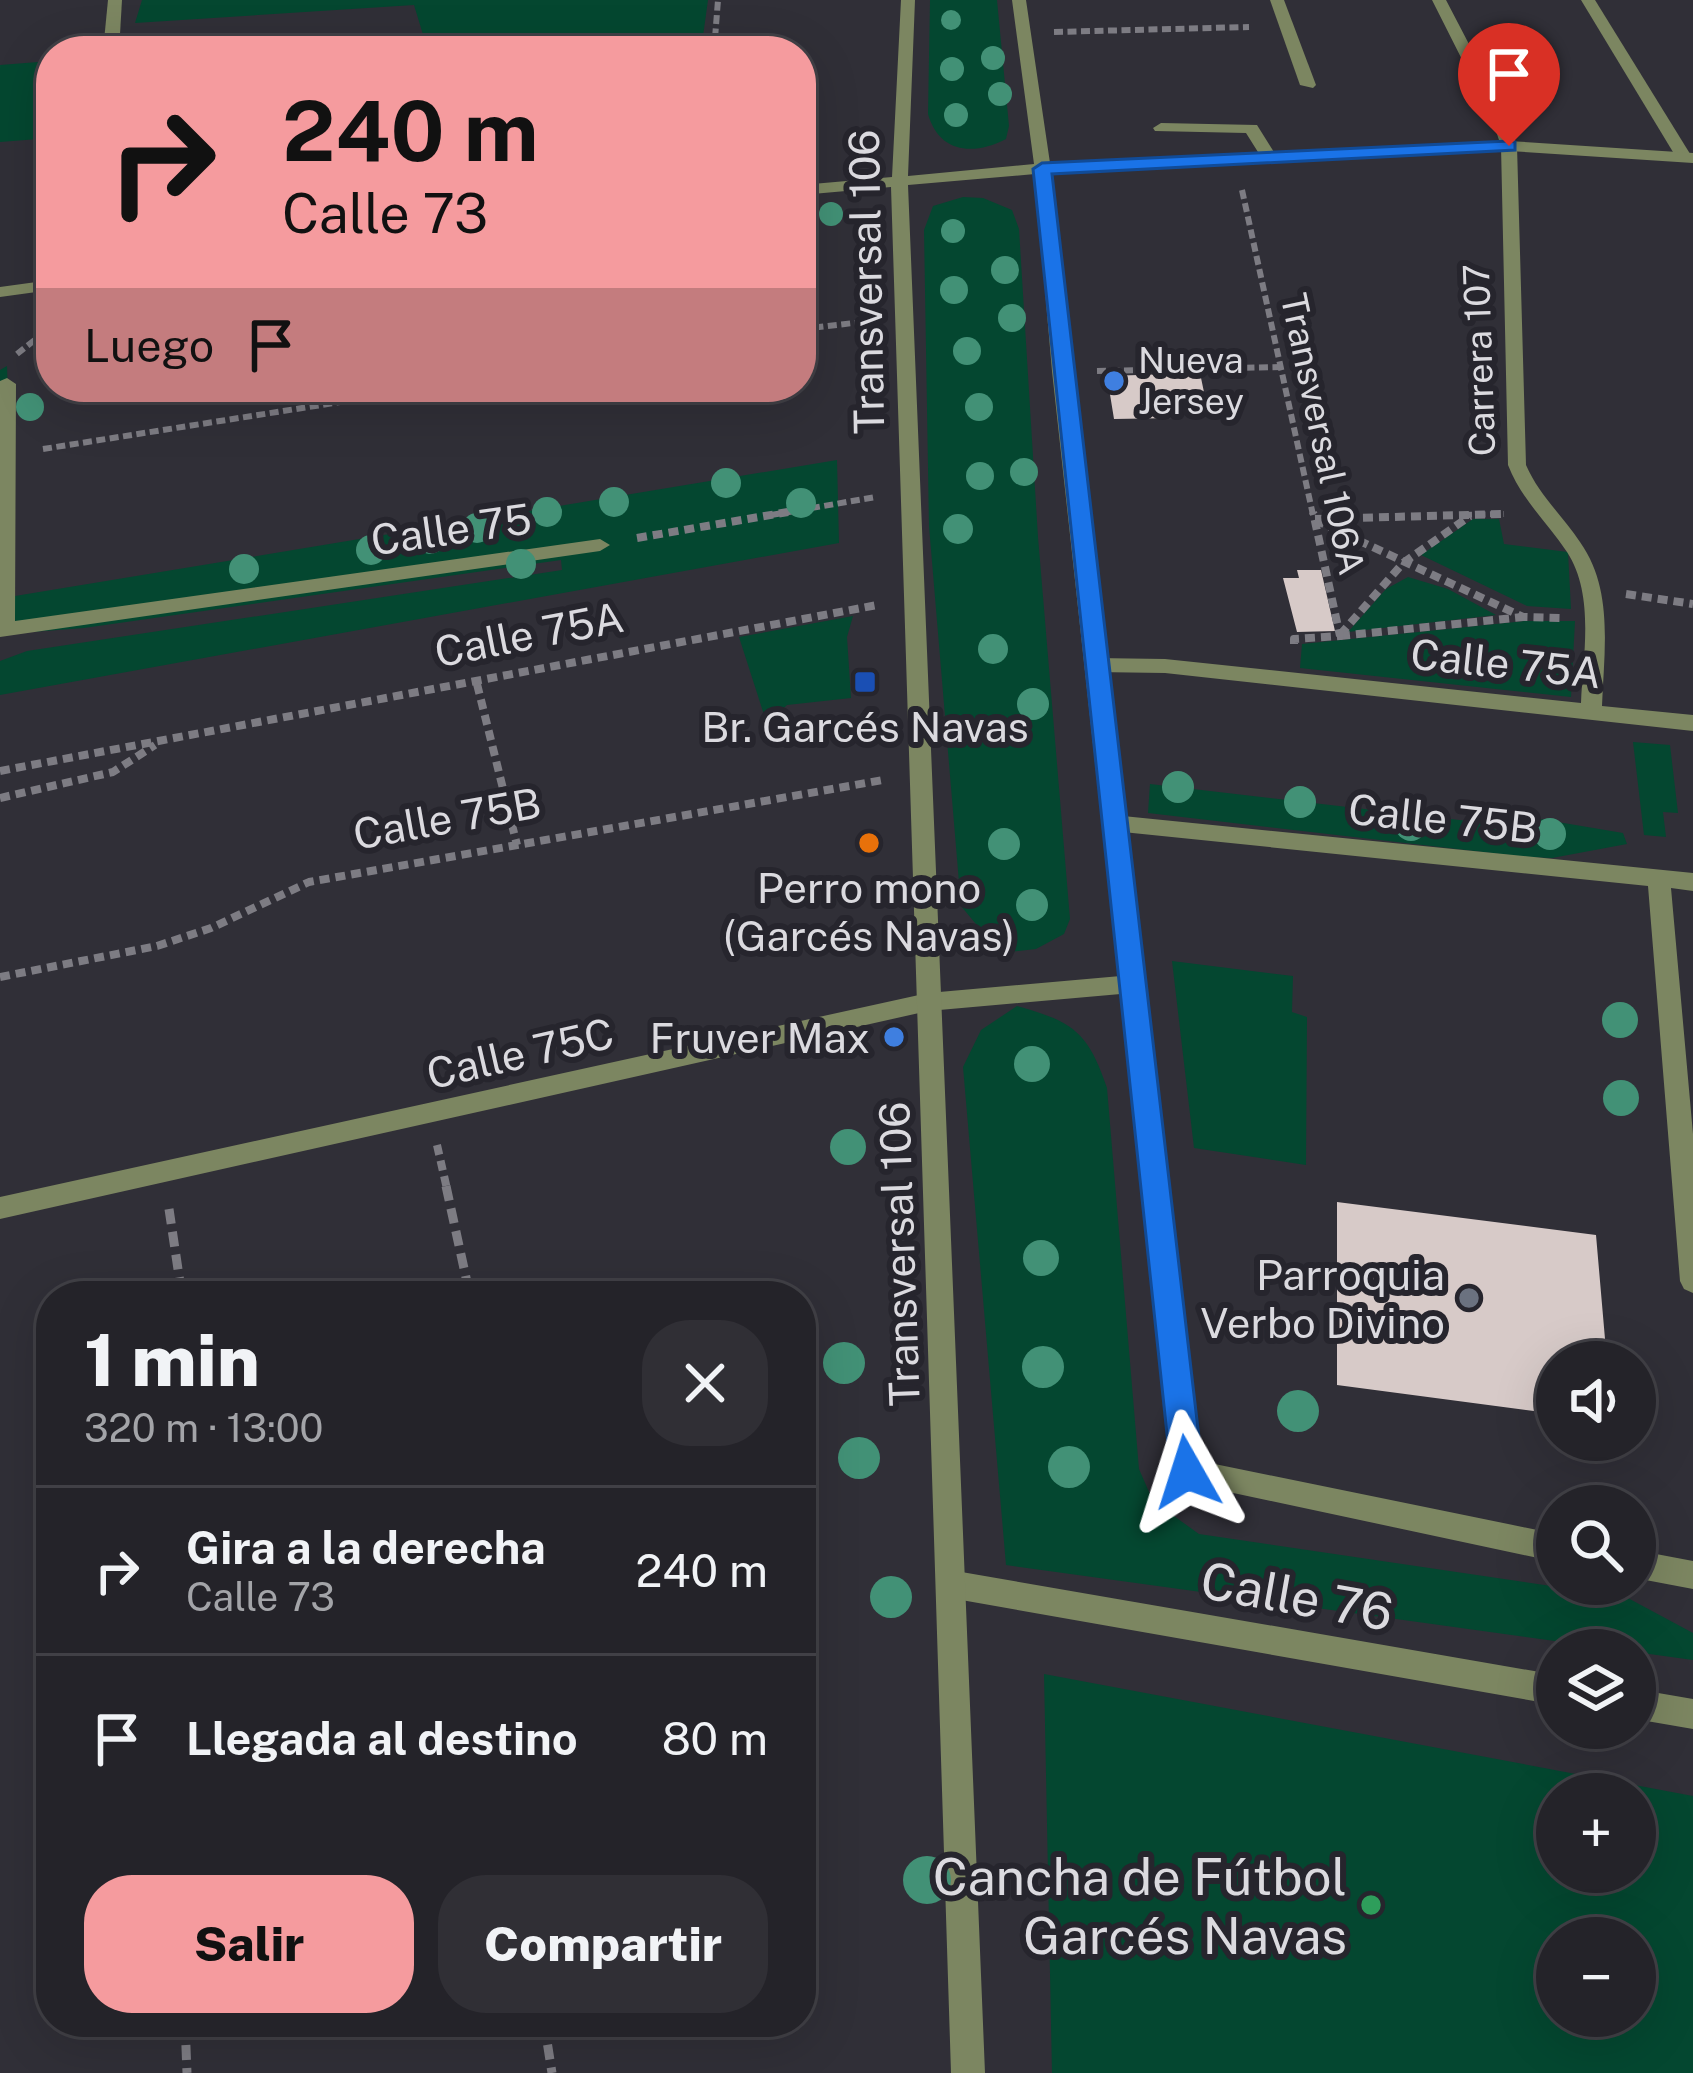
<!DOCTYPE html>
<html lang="es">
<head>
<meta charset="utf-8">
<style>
	:root { --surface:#242329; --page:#302f35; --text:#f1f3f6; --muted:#a3a4a8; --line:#414046; --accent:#f59b9e }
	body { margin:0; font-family:"Public Sans",sans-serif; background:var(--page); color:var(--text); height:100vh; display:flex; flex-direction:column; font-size:45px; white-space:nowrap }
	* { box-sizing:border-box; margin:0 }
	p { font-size:39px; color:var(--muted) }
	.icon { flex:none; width:66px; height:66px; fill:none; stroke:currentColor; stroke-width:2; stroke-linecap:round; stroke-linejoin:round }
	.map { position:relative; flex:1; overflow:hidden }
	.details { position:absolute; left:36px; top:1281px; width:780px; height:756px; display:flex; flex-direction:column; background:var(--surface); border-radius:48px; box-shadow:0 12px 48px #0002,0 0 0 3px var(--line) }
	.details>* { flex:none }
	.top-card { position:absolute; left:36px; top:36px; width:780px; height:366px; border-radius:48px; box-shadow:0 12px 48px #0002,0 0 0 3px var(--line); background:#f59b9e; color:#111; overflow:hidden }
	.fabs { position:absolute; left:1536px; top:1341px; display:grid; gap:24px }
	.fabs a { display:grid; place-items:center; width:120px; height:120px; border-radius:50%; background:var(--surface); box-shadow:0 12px 48px #0002,0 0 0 3px var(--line); font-size:60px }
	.pin { position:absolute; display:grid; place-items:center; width:102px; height:102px; color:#fff; margin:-123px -51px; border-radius:50% 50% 50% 0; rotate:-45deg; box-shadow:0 0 12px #0007 }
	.pin .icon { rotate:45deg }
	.me { position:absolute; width:132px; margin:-66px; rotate:354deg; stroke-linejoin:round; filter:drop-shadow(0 0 9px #0008) }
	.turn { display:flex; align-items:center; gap:42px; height:252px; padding:0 48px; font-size:54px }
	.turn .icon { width:156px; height:156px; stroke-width:2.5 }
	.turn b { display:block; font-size:84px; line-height:102px }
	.then { display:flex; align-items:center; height:114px; padding:0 48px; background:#0003; gap:24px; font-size:45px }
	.round { display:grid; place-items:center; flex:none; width:126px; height:126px; border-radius:48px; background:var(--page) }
	.headline { display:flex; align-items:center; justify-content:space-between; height:204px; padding:0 48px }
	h1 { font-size:72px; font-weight:800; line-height:90px }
	.button { display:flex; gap:24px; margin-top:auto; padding:24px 48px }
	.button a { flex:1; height:138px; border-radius:48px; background:var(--accent); color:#111; font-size:48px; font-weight:800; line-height:138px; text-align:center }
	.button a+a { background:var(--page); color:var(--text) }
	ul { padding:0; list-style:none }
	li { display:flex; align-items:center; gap:36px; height:168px; padding:0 48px; border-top:3px solid var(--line) }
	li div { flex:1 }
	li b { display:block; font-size:45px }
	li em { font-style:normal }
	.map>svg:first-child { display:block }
</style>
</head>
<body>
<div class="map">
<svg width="1693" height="2073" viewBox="0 0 1693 2073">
	<rect width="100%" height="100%" fill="#302f37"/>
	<g fill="#044730" fill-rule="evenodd">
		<polygon points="142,0 708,0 701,51 428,51 414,5 135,23"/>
		<path d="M 930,0 L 997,0 L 1009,126 L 1006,139 C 973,156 939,153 928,114 Z"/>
		<polygon points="51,61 51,138 0,142 0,65"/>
		<polygon points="963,197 983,198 1012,210 1019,229 1038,537 1070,919 1064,934 1036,949 1010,952 985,935 961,906 929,526 924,230 933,206"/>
		<polygon points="7,366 15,596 837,460 839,543 0,695 0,661 27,651 562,570 561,560 84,628 32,632 0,628 0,370"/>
		<polygon points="1473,519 1499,519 1504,544 1568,552 1571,609 1527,606 1421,555"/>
		<polygon points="1408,577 1448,589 1496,615 1348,632 1386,589"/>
		<polygon points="853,616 847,637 851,698 787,705 767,724 739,637"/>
		<polygon points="1525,621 1575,621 1571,697 1300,668 1302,644"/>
		<polygon points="1633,742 1670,745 1678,813 1663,812 1666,837 1644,835"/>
		<polygon points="1150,784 1485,823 1519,845 1528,817 1623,833 1627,844 1552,858 1527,857 1148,813"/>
		<polygon points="1172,961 1293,976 1292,1012 1307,1017 1306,1165 1194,1148"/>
		<path d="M 1017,1006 C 1074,1022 1088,1032 1107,1088 L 1139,1469 L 1153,1501 L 1199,1534 L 1626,1597 L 1693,1633 L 1693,1660 L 1006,1565 L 963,1067 L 981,1030 Z"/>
		<path d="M 1044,1674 L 1693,1796 L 1693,2073 L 1052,2073 ZM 1557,1794 L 1635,1794 L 1635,1872 L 1557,1872 ZM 1557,1938 L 1635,1938 L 1635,2016 L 1557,2016 Z"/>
	</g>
	<g fill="#d7cac8">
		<polygon points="1200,373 1205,397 1169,397 1174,418 1114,419 1107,376"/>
		<polygon points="1297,570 1321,570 1335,631 1297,632 1283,578 1299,578"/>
		<polygon points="1337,1202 1596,1235 1607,1362 1557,1362 1557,1414 1337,1385"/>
	</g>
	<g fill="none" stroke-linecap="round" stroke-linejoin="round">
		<g stroke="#7d7c83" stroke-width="6" stroke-dasharray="9 4.5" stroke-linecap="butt">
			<polyline points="1054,32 1249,27"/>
			<polyline points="295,43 295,51"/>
			<polyline points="714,51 718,0"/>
			<polyline points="1242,190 1313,515"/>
			<polyline points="801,329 871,321"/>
			<polyline points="17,354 51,327"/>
			<polyline points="1097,371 1281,367"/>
			<polyline points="43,449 435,387"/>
			<polyline points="771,515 876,497"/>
			<polyline points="1463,515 1504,514"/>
		</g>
		<g stroke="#7d7c83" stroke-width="8" stroke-dasharray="10 6" stroke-linecap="butt">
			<polyline points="1315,519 1504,514"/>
			<polyline points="1315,520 1523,617 1560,618"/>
			<polyline points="637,538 788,512"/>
			<polyline points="1626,594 1693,604"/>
			<polyline points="1340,635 1403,563 1470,516"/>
			<polyline points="1340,636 1523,617"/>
			<polyline points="1294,644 1294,639 1340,636 1313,512"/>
			<polyline points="477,684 517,845"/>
			<polyline points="0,771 877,605"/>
			<polyline points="0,798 113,772 155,745"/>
			<polyline points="0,977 157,946 211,928 309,882 883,780"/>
			<polyline points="437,1145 447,1189"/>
		</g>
		<g stroke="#7d7c83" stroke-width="9" stroke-dasharray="15 8" stroke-linecap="butt">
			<polyline points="446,1186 470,1296"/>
			<polyline points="169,1209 182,1296"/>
			<polyline points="185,2022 187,2073"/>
			<polyline points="544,2022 552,2073"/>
		</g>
		<polygon fill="#7c8661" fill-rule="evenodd" points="1161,123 1257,125 1277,157 1263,160 1246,133 1155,131 1153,128"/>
		<g fill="#7c8661" fill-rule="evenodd">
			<polygon points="1270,0 1284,0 1316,85 1313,88 1300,85"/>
			<path d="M 1432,0 L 1446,0 L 1508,119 L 1517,146 L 1526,465 C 1539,495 1562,515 1580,542 C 1614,590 1604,650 1602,706 L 1693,715 L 1693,731 L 1165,673 L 1095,672 L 1085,665 L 1095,658 L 1165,659 L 1581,703 C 1583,655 1595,595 1567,552 C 1547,522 1521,499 1508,465 L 1501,146 L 1492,119 Z"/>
			<polygon points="1581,0 1595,0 1692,157 1690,160 1676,157"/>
			<polygon points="7,378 16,384 15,621 600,539 610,545 600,551 0,637 0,381"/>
			<polygon points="1113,815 1693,873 1693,891 1671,888 1693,1134 1693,1293 1684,1289 1680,1281 1648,886 1113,831 1102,823"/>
			<polygon points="1132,975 1140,977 1144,984 1140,991 1132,993 928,1011 0,1219 0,1197 928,993"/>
			<polygon points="950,1570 1557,1675 1557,1705 950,1598 940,1594 936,1584 940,1574"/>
			<polygon points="1635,1689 1693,1699 1693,1729 1635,1719"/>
		</g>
		<g fill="#7c8661" fill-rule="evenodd">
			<polygon points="108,0 122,0 119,51 103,51"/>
			<polygon points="901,0 915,0 908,176 1034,164 1012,0 1026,0 1050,163 1509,141 1693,153 1693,163 1509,151 1051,173 1070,371 1200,1461 1557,1534 1557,1562 1177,1481 1173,1472 1052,371 1035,174 908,185 985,2073 951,2073 891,187 801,195 801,185 892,177"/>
			<polygon points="51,280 51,290 0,297 0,287"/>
			<polygon points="1635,1550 1693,1561 1693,1589 1635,1578"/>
		</g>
	</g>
	<g fill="#429176">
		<circle cx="951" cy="20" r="10"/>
		<circle cx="993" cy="58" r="12"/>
		<circle cx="952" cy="69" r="12"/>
		<circle cx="1000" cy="94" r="12"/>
		<circle cx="956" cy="115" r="12"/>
		<circle cx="831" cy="214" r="12"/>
		<circle cx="953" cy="231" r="12"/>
		<circle cx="1005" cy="270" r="14"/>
		<circle cx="954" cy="290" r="14"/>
		<circle cx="1012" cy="318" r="14"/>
		<circle cx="967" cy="351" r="14"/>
		<circle cx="30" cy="407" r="14"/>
		<circle cx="979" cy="407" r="14"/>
		<circle cx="1024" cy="472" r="14"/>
		<circle cx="980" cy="476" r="14"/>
		<circle cx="726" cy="483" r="15"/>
		<circle cx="614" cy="502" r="15"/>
		<circle cx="801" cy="503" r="15"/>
		<circle cx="547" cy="512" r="15"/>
		<circle cx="477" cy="528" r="15"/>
		<circle cx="958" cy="529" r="15"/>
		<circle cx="430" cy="539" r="15"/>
		<circle cx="371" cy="550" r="15"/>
		<circle cx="521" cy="564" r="15"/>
		<circle cx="244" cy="569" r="15"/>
		<circle cx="993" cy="649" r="15"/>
		<circle cx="1033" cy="704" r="16"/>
		<circle cx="1178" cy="787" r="16"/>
		<circle cx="1300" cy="802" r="16"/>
		<circle cx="1411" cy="825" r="16"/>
		<circle cx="1550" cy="834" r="16"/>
		<circle cx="1004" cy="844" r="16"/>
		<circle cx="1032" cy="905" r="16"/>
		<circle cx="1620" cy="1020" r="18"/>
		<circle cx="1032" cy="1064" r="18"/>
		<circle cx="1621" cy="1098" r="18"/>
		<circle cx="848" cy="1147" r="18"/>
		<circle cx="1041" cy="1258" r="18"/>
		<circle cx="844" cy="1363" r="21"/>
		<circle cx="1043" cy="1367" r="21"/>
		<circle cx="1298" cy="1411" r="21"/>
		<circle cx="859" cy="1458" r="21"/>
		<circle cx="1069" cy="1467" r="21"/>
		<circle cx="891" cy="1597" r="21"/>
		<circle cx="927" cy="1880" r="24"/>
	</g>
	<polygon fill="#1a73e8" stroke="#114b97" stroke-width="3" points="1509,141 1515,142 1515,150 1052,174 1203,1472 1198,1482 1187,1487 1176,1482 1171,1472 1033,169 1042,163"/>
	<g fill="#3f7fe0" stroke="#26252d" stroke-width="4.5">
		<circle cx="1114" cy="381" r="12"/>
		<circle cx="894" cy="1037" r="12"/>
	</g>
	<rect fill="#1a4fb4" stroke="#26252d" stroke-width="4.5" x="853" y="670" width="24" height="24" rx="6"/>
	<circle fill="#e8710a" stroke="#26252d" stroke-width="4.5" cx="869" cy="843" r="12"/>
	<circle fill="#6b7280" stroke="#26252d" stroke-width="4.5" cx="1469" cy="1298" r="12"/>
	<circle fill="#2e9e5b" stroke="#26252d" stroke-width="4.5" cx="1371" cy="1905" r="12"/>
	<g text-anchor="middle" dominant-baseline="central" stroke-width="12" stroke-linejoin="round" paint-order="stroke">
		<g font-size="36" fill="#dbdadf" stroke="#26252d" text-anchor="start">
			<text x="1138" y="360">Nueva<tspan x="1138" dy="41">Jersey</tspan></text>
		</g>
		<g font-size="36" fill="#dbdadf" stroke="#26252d">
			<text transform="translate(1479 360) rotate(-92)">Carrera 107</text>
			<text transform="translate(1323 434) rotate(78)">Transversal 106A</text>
		</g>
		<g font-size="42" fill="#dbdadf" stroke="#26252d">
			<text transform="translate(866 282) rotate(-91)">Transversal 106</text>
			<text transform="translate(451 529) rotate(-8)">Calle 75</text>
			<text transform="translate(529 634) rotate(-11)">Calle 75A</text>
			<text transform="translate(1506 663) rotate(6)">Calle 75A</text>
			<text transform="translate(447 818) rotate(-10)">Calle 75B</text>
			<text transform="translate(1443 818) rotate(6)">Calle 75B</text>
			<text transform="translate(520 1053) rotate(-13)">Calle 75C</text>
			<text transform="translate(899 1254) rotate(-92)">Transversal 106</text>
		</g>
		<g font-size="42" fill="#dbdadf" stroke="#26252d">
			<text x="865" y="726">Br. Garcés Navas</text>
			<text x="869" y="887">Perro mono<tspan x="869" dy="48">(Garcés Navas)</tspan></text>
			<text x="870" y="1037" text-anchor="end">Fruver Max</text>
			<text x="1445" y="1274" text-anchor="end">Parroquia<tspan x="1445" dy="48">Verbo Divino</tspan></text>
		</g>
		<g font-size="51" fill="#dbdadf" stroke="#26252d">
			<text transform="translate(1297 1596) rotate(10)">Calle 76</text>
		</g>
		<g font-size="51" fill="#dbdadf" stroke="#26252d" text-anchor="end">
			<text x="1347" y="1876">Cancha de Fútbol<tspan x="1347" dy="59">Garcés Navas</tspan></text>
		</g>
	</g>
</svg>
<div class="fabs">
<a><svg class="icon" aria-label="sound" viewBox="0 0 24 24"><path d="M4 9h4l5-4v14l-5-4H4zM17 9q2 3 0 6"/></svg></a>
<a><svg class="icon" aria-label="search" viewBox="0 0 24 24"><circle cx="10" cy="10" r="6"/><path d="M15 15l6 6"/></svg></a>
<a><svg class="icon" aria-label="layers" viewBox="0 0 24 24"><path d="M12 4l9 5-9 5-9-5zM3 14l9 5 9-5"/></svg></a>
<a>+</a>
<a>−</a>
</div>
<div class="pin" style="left:1509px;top:146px;background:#d93025"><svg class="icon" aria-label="arrive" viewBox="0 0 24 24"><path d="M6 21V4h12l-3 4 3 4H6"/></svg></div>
<svg class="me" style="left:1187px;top:1472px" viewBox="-20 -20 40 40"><path d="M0-17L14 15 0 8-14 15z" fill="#1a73e8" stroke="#fff" stroke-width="4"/></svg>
<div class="top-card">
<div class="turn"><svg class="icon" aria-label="right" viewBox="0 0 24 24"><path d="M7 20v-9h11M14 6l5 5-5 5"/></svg><div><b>240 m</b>Calle 73</div></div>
<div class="then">Luego<svg class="icon" aria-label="arrive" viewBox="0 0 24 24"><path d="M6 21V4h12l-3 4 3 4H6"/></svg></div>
</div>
<section class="details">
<div class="headline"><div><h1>1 min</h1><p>320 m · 13:00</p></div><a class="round"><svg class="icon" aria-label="close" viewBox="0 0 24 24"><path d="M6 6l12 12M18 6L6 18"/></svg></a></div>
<ul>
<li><svg class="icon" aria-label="right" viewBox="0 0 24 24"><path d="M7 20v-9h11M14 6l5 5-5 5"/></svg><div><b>Gira a la derecha</b><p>Calle 73</p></div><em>240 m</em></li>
<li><svg class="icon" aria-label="arrive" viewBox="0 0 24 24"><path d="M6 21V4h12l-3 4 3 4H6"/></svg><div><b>Llegada al destino</b></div><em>80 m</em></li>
</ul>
<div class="button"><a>Salir</a><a>Compartir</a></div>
</section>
</div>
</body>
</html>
